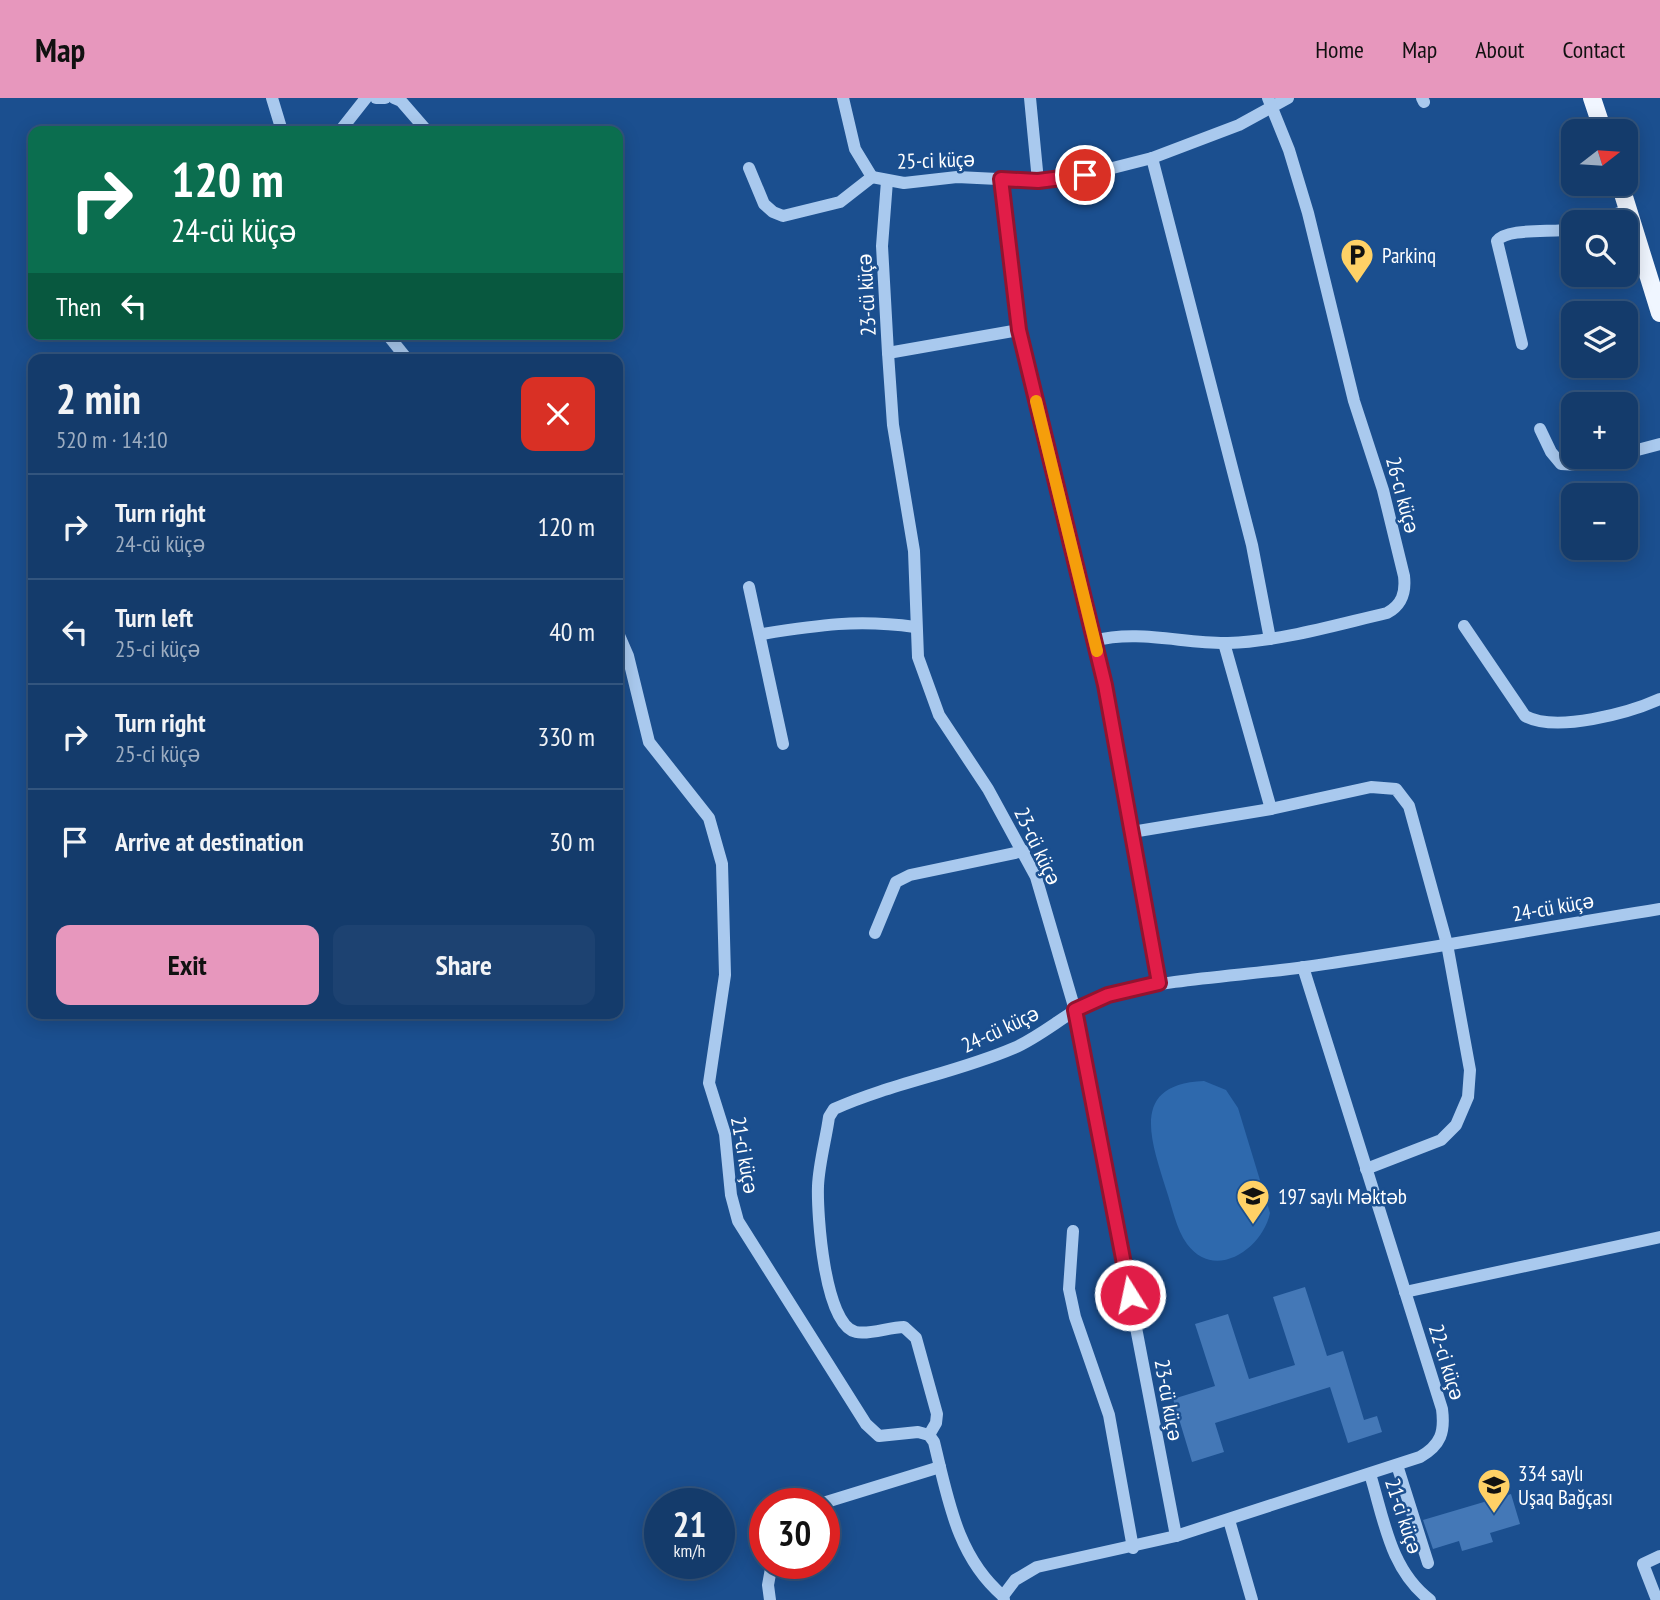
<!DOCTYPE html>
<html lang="en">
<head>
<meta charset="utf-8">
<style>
	:root { --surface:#143b6b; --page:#1d4271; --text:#f1f3f6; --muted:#9dadc1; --line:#33557e; --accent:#e797bd }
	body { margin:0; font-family:"PT Sans Narrow",sans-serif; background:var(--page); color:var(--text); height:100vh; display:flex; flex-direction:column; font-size:26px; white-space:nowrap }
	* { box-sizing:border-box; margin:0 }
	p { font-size:23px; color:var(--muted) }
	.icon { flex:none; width:38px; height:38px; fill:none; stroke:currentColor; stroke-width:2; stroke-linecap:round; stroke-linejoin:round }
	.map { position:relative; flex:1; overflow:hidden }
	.drawer { position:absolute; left:28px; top:256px; width:595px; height:665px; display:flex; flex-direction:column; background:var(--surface); border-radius:14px; box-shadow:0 4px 18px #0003,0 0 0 2px var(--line) }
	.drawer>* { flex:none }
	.banner { position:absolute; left:28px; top:28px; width:595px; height:214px; border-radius:14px; box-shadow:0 4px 18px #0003,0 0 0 2px var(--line); background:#0b6e4f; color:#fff; overflow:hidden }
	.needle { width:46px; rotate:73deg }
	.tools { position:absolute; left:1561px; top:21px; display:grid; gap:14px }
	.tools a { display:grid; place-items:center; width:77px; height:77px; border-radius:14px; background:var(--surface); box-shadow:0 4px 18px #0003,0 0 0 2px var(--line); font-size:35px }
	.speed { position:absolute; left:644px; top:1390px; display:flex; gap:14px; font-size:35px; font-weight:700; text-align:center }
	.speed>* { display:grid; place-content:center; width:91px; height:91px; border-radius:50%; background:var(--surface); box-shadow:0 4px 18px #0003,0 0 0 2px var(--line); line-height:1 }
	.speed small { font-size:18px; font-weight:400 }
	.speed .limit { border:10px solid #d22; background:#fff; color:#111 }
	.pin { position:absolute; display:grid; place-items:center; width:60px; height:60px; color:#fff; margin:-30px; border:4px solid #fff; border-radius:50%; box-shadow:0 2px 7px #0007 }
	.me { position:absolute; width:77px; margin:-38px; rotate:350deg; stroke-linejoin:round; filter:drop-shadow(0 0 5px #0008) }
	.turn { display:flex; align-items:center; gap:24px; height:147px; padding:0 28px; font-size:32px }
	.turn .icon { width:91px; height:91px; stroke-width:2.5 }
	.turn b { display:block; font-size:49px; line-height:60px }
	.then { display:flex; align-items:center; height:66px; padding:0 28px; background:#0003; gap:14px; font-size:26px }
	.round { display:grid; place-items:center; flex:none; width:74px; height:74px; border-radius:14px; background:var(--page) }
	.overview { display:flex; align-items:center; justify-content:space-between; height:119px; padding:0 28px }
	h1 { font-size:42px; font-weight:700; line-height:52px }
	.button { display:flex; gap:14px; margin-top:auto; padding:14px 28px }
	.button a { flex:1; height:80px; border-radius:14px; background:var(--accent); color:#111; font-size:28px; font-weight:700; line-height:80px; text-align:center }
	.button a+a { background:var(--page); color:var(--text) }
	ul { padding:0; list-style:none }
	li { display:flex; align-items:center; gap:21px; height:105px; padding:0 28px; border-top:2px solid var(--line) }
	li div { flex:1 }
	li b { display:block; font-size:26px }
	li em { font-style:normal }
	header { display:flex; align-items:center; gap:42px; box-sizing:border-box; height:98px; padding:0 35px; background:var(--accent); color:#111 }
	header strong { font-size:33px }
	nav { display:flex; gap:38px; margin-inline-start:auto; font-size:24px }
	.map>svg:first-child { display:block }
</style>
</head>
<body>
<header>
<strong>Map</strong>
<nav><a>Home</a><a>Map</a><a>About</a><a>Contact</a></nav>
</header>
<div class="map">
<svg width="1660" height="1502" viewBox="0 0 1660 1502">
	<rect width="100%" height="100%" fill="#1b4f8f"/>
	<path fill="#2e69ad" d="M 1204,983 L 1226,992 L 1238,1010 L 1270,1115 C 1263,1150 1215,1184 1187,1146 C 1176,1131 1172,1108 1166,1091 C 1151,1042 1129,986 1204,983 Z"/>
	<g fill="#4478b7">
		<polygon points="1305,1189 1327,1258 1343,1253 1364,1322 1377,1318 1382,1334 1348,1345 1330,1289 1215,1325 1224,1354 1192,1364 1173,1301 1215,1288 1195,1226 1228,1216 1249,1281 1295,1267 1273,1199"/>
		<polygon points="1511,1396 1520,1426 1490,1435 1493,1444 1462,1453 1459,1443 1433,1451 1423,1422"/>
	</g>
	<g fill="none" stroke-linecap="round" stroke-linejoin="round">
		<g stroke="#a9c9ee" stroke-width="12">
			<polyline points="272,0 282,33"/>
			<polyline points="376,0 385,0"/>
			<polyline points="394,0 401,3 427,33"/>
			<polyline points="843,0 855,51 872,79"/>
			<polyline points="1030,0 1038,83"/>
			<polyline points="1422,0 1424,4"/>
			<polyline points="340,33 366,0"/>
			<polyline points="1152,60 1252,447 1270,541"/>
			<polyline points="749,70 764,106 773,114 783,118 840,104 872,79"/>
			<polyline points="872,79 904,85 957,79 1038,83 1085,77 1152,60 1239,27 1288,0"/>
			<polyline points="1001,81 1019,232 1105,587 1159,885"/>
			<polyline points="887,83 882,148 888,255 893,327 914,453 918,559 939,617 988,691 1036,779 1075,912 1176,1438"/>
			<polyline points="1593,124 1628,112"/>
			<polyline points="387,236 407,261"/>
			<path d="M 1522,246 L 1497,143 C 1507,129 1554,135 1573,131"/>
			<polyline points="888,255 1019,232"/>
			<polyline points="1540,331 1551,354 1561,366 1579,367 1612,359"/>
			<polyline points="1626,355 1660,346"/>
			<polyline points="749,489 783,646"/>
			<path d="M 1464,528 L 1525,618 C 1556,635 1629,615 1660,601"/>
			<path d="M 618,535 L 628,558 L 649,644 L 709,720 L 722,766 L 725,877 L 709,985 L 725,1036 L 731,1097 L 738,1123 L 866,1326 L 879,1338 L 918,1334 L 929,1337 L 934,1344 C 948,1401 957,1459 1003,1498 L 1004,1502"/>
			<path d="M 762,536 C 819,527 857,521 915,529"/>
			<path d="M 1094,543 C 1137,531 1185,546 1228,545 C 1282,543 1335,527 1387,515 C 1402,507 1406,495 1404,478 L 1383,392 L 1354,303 L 1308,115 L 1289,52 L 1268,0"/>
			<polyline points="1224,545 1271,711"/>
			<polyline points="1132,734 1271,711 1371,689 1396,691 1409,708 1447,846 1470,972 1468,999 1456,1027 1441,1042 1366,1071"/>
			<polyline points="875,835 896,784 910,777 1024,753"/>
			<polyline points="1073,1133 1069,1191 1075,1219 1109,1317 1133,1450"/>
			<polyline points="1405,1194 1660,1139"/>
			<path d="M 929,1337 L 936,1325 L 937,1316 L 916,1240 L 904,1229 C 889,1229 870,1237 856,1234 C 824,1227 817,1115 818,1088 C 819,1065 826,1041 829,1019 L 834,1011 C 892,985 956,975 1014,950 C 1048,935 1075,906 1111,896 C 1174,880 1240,878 1305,869 C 1423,852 1542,830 1660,811"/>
			<polyline points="1397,1367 1428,1465"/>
			<path d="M 1370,1376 C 1384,1421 1390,1472 1430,1502"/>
			<polyline points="823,1405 940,1369"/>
			<polyline points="1229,1422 1252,1502"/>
			<path d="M 1003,1498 L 1015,1482 L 1037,1469 L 1176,1438 L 1420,1359 C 1441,1347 1445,1334 1442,1311 L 1303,869"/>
			<polyline points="770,1502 768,1487 772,1465"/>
			<polyline points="1657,1502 1643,1466 1660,1458"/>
		</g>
		<g stroke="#f0f6ff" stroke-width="18">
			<polyline points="1592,0 1603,33"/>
			<polyline points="1620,86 1660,215"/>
		</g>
	</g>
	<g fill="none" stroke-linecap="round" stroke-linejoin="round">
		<defs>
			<polyline id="route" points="1085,77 1038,83 1001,81 1019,232 1105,587 1159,885 1108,897 1075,912 1130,1197"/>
		</defs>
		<use href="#route" stroke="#92132f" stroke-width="18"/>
		<use href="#route" stroke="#e11d48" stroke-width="12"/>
		<polyline stroke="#f59e0b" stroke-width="12" points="1036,303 1097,553"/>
	</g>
	<defs>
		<symbol id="parking-pin" viewBox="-11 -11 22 30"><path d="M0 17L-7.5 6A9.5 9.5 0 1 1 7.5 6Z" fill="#ffd166" stroke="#1b4f8f"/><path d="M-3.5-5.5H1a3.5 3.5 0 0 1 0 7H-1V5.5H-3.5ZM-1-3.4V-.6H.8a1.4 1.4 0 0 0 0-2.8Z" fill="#111"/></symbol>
		<symbol id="school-pin" viewBox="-11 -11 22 30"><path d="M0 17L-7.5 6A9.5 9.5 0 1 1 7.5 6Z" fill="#ffd166" stroke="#1b4f8f"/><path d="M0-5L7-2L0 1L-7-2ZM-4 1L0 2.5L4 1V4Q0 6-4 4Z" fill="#111"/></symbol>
	</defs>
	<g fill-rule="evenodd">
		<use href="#parking-pin" x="1338" y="138" width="38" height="52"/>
		<use href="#school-pin" x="1234" y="1079" width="38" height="52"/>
		<use href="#school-pin" x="1475" y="1368" width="38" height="52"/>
	</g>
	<g text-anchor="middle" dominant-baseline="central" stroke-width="5" stroke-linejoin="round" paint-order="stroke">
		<g font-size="21" fill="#fff" stroke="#1b4f8f">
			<text transform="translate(936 62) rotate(-2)">25-ci küçə</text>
			<text transform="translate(866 197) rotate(-93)">23-cü küçə</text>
			<text transform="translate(1403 397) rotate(75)">26-cı küçə</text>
			<text transform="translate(1038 748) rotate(65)">23-cü küçə</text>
			<text transform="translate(1553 809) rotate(-10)">24-cü küçə</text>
			<text transform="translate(1000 931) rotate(-25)">24-cü küçə</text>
			<text transform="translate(745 1057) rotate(80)">21-ci küçə</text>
			<text transform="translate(1447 1264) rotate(73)">22-ci küçə</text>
			<text transform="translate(1169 1302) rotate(80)">23-cü küçə</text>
			<text transform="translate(1404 1418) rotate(72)">21-ci küçə</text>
		</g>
		<g font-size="21" fill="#fff" stroke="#1b4f8f" text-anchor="start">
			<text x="1382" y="157">Parkinq</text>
			<text x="1278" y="1098">197 saylı Məktəb</text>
			<text x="1518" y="1375">334 saylı<tspan x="1518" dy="24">Uşaq Bağçası</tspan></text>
		</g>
	</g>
</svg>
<div class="tools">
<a><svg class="needle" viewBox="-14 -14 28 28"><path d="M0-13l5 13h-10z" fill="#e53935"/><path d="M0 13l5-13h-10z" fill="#9dadc1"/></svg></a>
<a><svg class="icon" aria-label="search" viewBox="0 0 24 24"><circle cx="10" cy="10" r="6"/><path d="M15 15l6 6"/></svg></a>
<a><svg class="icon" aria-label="layers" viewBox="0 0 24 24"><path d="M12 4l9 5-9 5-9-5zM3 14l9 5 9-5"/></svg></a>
<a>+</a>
<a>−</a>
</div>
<div class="speed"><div>21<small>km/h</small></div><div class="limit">30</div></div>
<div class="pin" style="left:1085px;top:77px;background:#d93025"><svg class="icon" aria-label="arrive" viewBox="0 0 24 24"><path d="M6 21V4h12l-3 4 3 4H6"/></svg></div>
<svg class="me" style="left:1130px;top:1197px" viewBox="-20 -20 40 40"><circle r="17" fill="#e11d48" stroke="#fff" stroke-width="3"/><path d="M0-11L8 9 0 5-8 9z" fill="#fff"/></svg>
<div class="banner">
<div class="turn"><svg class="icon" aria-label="right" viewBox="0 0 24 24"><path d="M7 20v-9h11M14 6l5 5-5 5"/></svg><div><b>120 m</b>24-cü küçə</div></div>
<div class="then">Then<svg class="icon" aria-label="left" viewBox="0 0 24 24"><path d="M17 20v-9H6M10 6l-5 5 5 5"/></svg></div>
</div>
<section class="drawer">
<div class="overview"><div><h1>2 min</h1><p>520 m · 14:10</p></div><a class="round" style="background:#d93025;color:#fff"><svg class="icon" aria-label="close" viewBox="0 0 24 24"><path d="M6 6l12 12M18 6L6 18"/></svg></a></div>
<ul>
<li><svg class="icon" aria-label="right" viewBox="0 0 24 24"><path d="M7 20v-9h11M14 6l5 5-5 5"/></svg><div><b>Turn right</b><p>24-cü küçə</p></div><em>120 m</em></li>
<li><svg class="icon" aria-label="left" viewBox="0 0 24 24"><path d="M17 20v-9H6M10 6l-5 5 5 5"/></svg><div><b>Turn left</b><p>25-ci küçə</p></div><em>40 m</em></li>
<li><svg class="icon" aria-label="right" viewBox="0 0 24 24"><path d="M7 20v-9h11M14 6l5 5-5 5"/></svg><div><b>Turn right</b><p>25-ci küçə</p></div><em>330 m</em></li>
<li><svg class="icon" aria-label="arrive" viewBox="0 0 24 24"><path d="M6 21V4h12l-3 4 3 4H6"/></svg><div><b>Arrive at destination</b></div><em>30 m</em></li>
</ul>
<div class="button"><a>Exit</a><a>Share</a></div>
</section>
</div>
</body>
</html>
